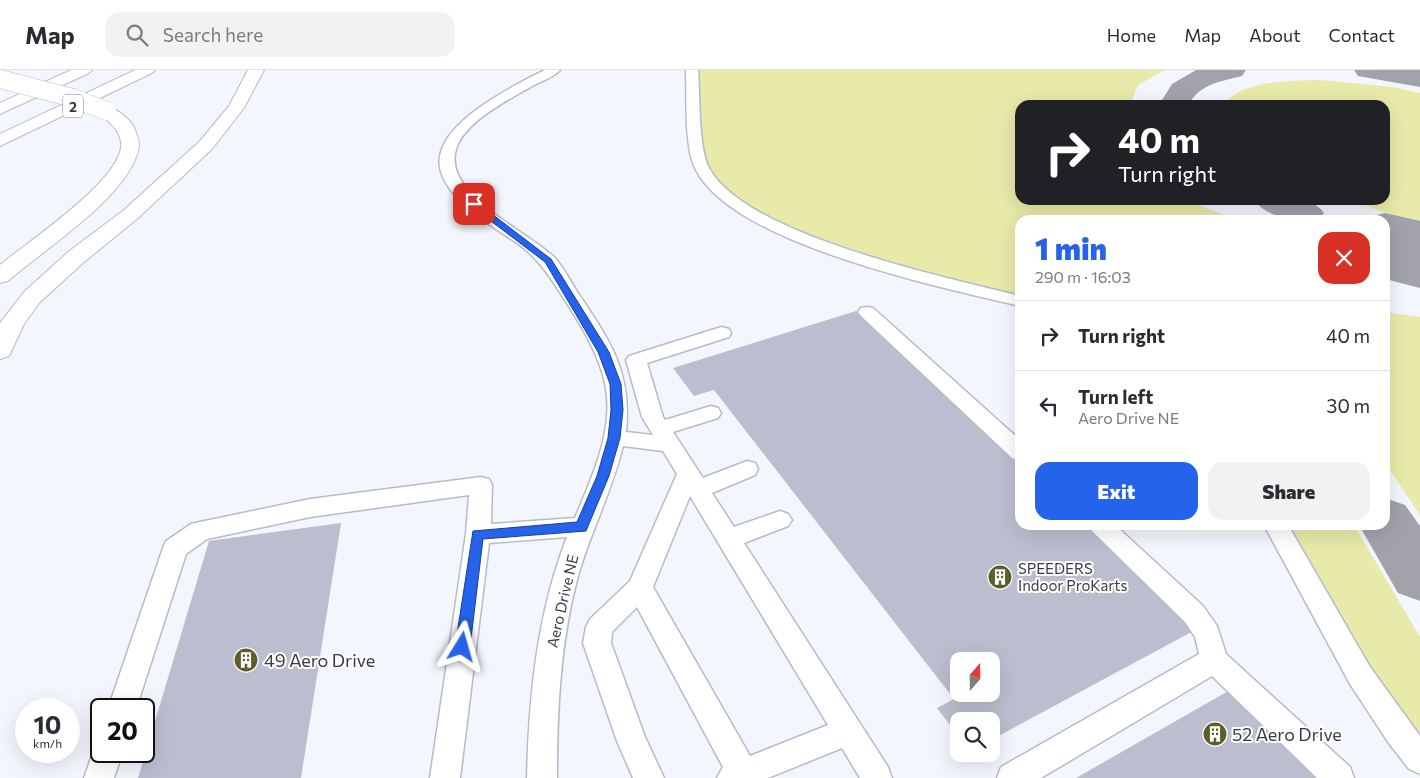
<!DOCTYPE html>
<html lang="en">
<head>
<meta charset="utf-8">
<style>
	:root { --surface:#fff; --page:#f2f2f3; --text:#2b2b33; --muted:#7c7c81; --line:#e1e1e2; --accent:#2563eb }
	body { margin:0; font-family:Commissioner,sans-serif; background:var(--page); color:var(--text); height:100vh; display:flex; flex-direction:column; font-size:19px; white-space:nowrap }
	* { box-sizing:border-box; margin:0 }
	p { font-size:16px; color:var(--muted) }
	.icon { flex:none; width:28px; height:28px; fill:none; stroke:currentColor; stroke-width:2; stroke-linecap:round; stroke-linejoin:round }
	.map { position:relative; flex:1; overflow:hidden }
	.panel { position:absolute; left:1015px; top:145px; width:375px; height:315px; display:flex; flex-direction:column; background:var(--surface); border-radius:15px; box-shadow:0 5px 20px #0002 }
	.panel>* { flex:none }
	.guide { position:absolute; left:1015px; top:30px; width:375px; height:105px; border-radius:15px; box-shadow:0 5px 20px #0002; background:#202124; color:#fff; overflow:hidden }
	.needle { width:32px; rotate:20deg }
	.controls { position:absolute; left:950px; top:582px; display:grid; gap:10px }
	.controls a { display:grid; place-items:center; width:50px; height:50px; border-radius:10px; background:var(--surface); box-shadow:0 5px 20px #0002; font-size:25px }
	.speed { position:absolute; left:15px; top:628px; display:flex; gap:10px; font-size:25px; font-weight:700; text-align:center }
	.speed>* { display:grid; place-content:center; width:65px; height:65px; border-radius:50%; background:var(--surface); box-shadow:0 5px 20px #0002; line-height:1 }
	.speed small { font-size:12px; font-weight:400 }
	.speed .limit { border:2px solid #111; border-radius:8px; background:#fff; color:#111 }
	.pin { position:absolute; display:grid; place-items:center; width:42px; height:42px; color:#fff; margin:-21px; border-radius:10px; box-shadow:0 2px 8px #0006 }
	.me { position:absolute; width:55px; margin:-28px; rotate:8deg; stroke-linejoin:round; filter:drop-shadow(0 0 4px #0008) }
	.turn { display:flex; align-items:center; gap:18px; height:105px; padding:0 20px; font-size:22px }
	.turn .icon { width:65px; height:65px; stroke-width:2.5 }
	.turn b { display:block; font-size:35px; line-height:42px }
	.round { display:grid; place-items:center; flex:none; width:52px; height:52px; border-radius:15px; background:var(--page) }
	.headline { display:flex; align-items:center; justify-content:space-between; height:85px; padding:0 20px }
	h1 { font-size:30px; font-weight:800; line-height:38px; color:var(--accent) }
	.action { display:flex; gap:10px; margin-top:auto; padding:10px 20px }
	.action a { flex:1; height:58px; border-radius:15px; background:var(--accent); color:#fff; font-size:20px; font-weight:800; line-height:58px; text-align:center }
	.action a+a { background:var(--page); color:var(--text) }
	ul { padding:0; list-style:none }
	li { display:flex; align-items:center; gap:15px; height:70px; padding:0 20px; border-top:1px solid var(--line) }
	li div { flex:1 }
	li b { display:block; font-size:19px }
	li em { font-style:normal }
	header { display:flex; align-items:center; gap:30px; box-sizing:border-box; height:70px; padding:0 25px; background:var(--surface); border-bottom:1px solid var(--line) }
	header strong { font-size:24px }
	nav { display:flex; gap:28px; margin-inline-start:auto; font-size:18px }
	.search { width:350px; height:45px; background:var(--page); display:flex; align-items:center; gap:12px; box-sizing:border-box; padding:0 18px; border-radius:15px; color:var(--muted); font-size:19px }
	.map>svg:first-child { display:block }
</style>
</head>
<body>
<header>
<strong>Map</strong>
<div class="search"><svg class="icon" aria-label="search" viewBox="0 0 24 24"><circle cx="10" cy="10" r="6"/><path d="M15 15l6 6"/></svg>Search here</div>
<nav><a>Home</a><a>Map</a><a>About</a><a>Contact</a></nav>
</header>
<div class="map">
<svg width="1420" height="708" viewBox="0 0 1420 708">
	<rect width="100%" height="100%" fill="#f4f6fd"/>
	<g fill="#e8eaa9">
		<path d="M 699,0 L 1165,0 L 1138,15 L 1130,35 L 1020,35 L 1020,130 L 1186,130 L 1237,150 L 1020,150 L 1020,226 C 951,206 733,166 707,95 C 699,72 700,25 699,0 Z"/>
		<path d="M 1320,10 L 1393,17 L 1420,23 L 1420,155 L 1350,130 L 1385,130 L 1385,35 L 1223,35 C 1242,10 1291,11 1320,10 Z"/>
		<polygon points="1385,242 1420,247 1420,445 1385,393"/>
		<polygon points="1288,455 1354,455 1420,567 1420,672 1345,564"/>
	</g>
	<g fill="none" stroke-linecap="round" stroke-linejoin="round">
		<g fill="#a1a2aa" fill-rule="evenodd">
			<path d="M 1196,0 L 1246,0 L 1242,6 C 1223,11 1198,14 1189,35 L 1159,35 L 1172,14 Z"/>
			<polygon points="1354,0 1420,0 1420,17 1358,6"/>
			<path d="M 1254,130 C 1277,130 1310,123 1324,143 L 1319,150 C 1297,150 1269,150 1254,130 Z"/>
			<polygon points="1385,176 1420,182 1420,206 1385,200"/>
			<polygon points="1385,428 1405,435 1420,456 1420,531 1398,523 1359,455 1385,455"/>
		</g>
		<polygon fill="#a1a2aa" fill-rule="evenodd" points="1385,143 1420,151 1420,218 1385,209 1385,150 1356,150"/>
	</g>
	<g fill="#babece" fill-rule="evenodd">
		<path d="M 856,241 L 1020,394 L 1020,455 L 1086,455 L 1197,559 L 991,670 L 991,651 L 959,651 L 959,667 L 937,638 L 954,629 L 714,320 L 694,326 L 673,298 ZM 959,591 L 991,591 L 991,624 L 959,624 Z"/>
		<polygon points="341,453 301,708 138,708 209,471"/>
		<polygon points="1230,620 1322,708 1076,708"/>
	</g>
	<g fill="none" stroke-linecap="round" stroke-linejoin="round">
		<defs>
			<g id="minor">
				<path d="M 545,0 L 560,0 C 554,7 542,11 534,15 C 511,28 472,48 459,72 C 433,121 527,160 555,188 C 564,198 570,211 578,223 C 610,271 632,301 626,362 L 653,365 L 642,347 L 626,290 L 629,286 L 715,259 L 722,257 L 729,259 L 731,263 L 729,267 L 647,293 L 663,347 L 665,350 L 711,336 L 718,338 L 721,343 L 718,348 L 673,362 L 703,408 L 747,391 L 755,393 L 758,399 L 755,405 L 712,423 L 734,457 L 780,441 L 788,444 L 792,450 L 788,456 L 744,473 L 888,697 L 892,708 L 860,708 L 842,678 L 768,708 L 717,708 L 723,697 L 637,537 L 612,562 L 611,573 L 645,667 L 664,708 L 633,708 L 617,671 L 583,573 L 586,557 L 590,549 L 630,511 L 677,404 L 663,381 L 623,376 C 612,422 589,465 577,510 C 560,574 557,642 557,708 L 527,708 C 529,626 537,544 567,467 L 489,473 L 460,708 L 430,708 L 466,464 L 469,425 L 310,447 L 207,469 L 186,484 L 136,639 L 108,639 L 163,478 L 166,471 L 191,454 L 200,452 L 310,429 L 481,407 L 489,409 L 492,415 L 491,454 L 575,448 C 592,407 615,359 605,313 C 599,285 583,259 568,235 C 553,212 543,193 521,176 C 495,157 452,135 441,102 C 427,57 513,16 545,0 ZM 690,426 L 828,655 L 750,686 L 653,517 Z"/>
				<path d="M 686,0 L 698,0 C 700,25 698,77 709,98 C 746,166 946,207 1020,226 L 1020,236 C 941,217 731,174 695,98 C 684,75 687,26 686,0 Z"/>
				<polygon points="867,237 873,238 1020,370 1020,391 1012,388 861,246 858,242 861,238"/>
				<polygon points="1088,455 1115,455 1203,536 1217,556 1226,584 1350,697 1354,708 1317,708 1212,606 1041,708 997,708 1001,697 1199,584 1195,567 1185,552 1092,461"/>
				<polygon points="1264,455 1288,455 1370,597 1420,666 1420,704 1409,699 1388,672 1350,614"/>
				<polygon points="101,669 101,681 123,681 114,708 84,708 97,671"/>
			</g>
			<g id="highway">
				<polygon points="71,0 92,0 89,3 0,44 0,33"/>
				<polygon points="135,0 155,0 152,3 0,76 0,64"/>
				<polygon points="248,0 264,0 244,38 212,79 138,148 84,192 40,232 24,254 9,286 0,289 0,253 24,222 68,182 124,140 200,71 229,36"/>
				<path d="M 107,36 C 117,39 132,50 135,60 C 137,65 139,70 139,75 C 134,123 43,180 8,211 L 0,213 L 0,195 C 27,172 127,107 121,71 C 118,56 107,53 99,41 L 101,37 Z"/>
			</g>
		</defs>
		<use href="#minor" stroke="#b7baca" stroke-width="3"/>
		<use href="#highway" stroke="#b7baca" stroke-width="2"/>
		<use href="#minor" fill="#fff" fill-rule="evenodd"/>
		<use href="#highway" fill="#fff" fill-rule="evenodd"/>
		<defs>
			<polyline id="highway-bridge" points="0,9 73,28 107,41"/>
		</defs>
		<use href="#highway-bridge" stroke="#b7baca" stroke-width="19" stroke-linecap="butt"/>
		<use href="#highway-bridge" stroke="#fff" stroke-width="18"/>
	</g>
	<polygon fill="#2563eb" stroke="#184099" points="471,132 476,132 551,189 609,282 621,314 623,340 620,368 609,406 586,461 483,469 470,577 468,581 462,583 457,581 455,577 473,461 577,452 597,406 608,368 611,340 610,314 598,282 545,192 471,136"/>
	<defs>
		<symbol id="building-disc" viewBox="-11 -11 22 22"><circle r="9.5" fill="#5c5d2a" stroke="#fff"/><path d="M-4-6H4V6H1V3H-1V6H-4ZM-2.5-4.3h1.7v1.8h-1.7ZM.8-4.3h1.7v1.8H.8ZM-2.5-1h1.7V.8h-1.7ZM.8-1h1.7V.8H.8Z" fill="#fff"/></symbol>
	</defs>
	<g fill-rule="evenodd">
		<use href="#building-disc" x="986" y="493" width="28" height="28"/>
		<use href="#building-disc" x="232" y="576" width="28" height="28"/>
		<use href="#building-disc" x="1201" y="650" width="28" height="28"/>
	</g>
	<g text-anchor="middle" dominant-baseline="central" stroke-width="4" stroke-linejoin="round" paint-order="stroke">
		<rect fill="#fff" stroke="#76767b" stroke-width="1" x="63" y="24.5" width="20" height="23" rx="4"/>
		<g font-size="14" font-weight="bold" fill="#3b3c43">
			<text x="73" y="36">2</text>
		</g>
		<g font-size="15" fill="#3b3c43" stroke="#fff" text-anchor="start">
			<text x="1018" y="498">SPEEDERS<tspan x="1018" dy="17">Indoor ProKarts</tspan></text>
		</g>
		<g font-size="15" fill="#3b3c43" stroke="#fff">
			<text transform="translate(562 531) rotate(-77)">Aero Drive NE</text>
		</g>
		<g font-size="18" fill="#3b3c43" stroke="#fff" text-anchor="start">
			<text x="264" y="590">49 Aero Drive</text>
			<text x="1232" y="664">52 Aero Drive</text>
		</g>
	</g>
</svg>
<div class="controls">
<a><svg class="needle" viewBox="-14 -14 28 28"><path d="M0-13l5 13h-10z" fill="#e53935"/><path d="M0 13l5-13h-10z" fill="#7c7c81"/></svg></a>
<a><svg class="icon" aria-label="search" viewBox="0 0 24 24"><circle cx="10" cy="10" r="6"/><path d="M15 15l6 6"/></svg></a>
</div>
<div class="speed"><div>10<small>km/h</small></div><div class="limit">20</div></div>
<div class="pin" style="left:474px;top:134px;background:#d93025"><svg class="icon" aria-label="arrive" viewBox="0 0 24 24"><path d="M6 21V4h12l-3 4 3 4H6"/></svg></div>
<svg class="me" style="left:462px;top:577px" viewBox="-20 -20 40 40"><path d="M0-17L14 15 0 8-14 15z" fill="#2563eb" stroke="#fff" stroke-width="4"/></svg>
<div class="guide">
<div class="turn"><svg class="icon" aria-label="right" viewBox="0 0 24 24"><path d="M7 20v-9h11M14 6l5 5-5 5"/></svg><div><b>40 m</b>Turn right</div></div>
</div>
<section class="panel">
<div class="headline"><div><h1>1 min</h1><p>290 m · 16:03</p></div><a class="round" style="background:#d93025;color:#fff"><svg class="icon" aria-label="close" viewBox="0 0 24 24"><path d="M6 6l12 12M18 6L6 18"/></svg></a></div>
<ul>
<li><svg class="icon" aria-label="right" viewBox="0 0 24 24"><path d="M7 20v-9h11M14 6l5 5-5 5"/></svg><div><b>Turn right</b></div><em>40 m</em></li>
<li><svg class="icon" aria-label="left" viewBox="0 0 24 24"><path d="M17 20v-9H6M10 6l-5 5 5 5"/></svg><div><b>Turn left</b><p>Aero Drive NE</p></div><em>30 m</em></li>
</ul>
<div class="action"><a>Exit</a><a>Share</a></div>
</section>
</div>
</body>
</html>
